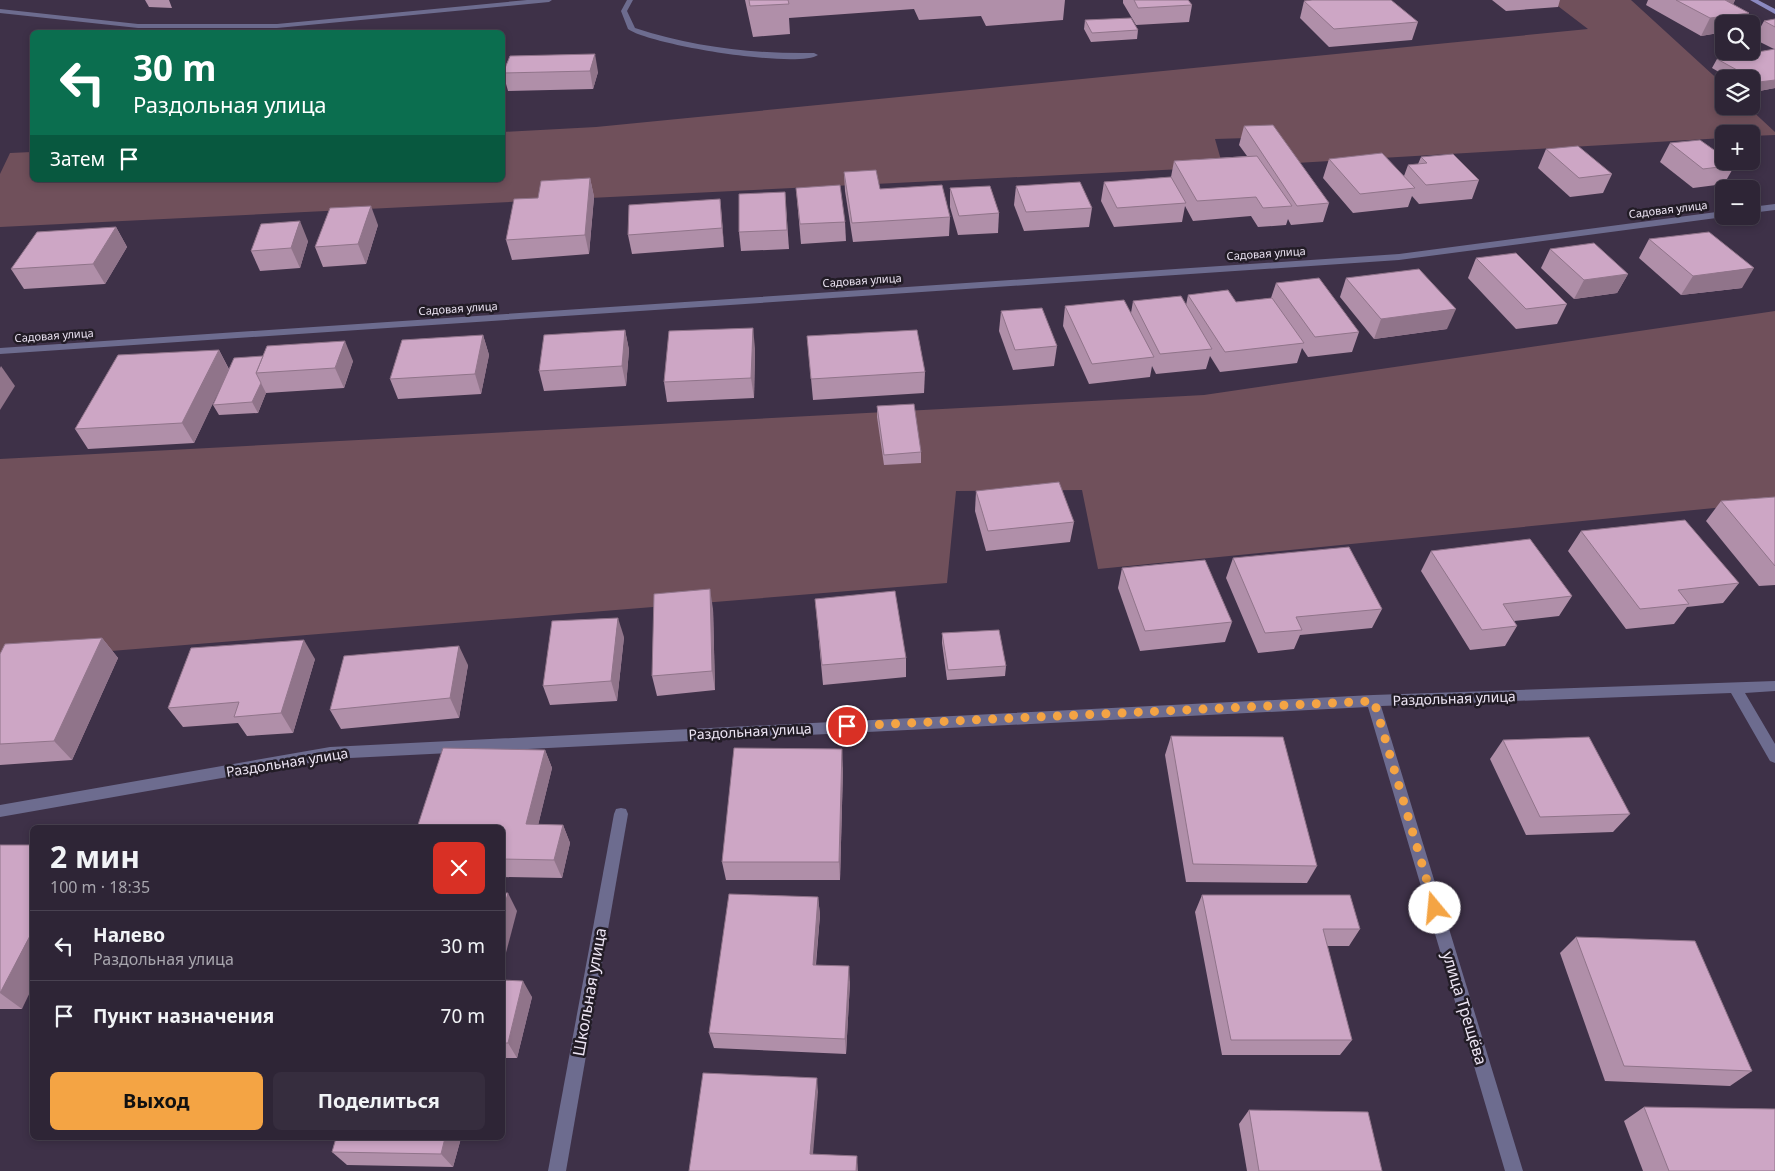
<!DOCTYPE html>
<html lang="ru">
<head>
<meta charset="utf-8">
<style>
	:root { --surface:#2e2536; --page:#362d3e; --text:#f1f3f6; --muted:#a7a5ad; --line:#494251; --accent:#f4a444 }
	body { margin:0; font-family:"Noto Sans",sans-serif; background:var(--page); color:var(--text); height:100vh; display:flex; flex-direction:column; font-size:19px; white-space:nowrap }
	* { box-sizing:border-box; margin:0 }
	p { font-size:16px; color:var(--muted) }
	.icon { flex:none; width:28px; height:28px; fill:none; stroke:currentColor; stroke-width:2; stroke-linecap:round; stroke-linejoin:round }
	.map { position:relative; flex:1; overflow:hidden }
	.details { position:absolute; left:30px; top:825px; width:475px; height:315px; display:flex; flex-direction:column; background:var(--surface); border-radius:8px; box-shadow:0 2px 8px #0003,0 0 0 1px var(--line) }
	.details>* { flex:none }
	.hud { position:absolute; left:30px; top:30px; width:475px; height:152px; border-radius:8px; box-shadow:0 2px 8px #0003,0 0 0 1px var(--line); background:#0b6e4f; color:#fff; overflow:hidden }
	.controls { position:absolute; left:1715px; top:15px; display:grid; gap:10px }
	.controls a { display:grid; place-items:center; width:45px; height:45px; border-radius:8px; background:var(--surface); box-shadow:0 2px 8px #0003,0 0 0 1px var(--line); font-size:25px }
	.pin { position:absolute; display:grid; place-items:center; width:42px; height:42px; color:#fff; margin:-21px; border:2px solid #fff; border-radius:50%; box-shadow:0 1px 5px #0007 }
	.me { position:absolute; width:55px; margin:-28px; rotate:343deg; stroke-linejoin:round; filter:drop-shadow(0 0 4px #0008) }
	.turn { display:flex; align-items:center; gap:18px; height:105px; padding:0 20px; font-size:22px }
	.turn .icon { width:65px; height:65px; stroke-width:2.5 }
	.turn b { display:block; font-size:35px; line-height:42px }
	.then { display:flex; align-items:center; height:48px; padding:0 20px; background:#0003; gap:10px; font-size:19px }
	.round { display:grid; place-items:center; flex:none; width:52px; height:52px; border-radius:8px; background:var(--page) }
	.headline { display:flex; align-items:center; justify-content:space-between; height:85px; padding:0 20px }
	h1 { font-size:30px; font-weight:700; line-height:38px }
	.primary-button { display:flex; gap:10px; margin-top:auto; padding:10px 20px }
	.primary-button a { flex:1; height:58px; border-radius:8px; background:var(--accent); color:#111; font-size:20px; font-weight:700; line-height:58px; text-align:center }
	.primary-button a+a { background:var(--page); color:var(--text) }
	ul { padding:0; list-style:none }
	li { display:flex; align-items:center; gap:15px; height:70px; padding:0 20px; border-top:1px solid var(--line) }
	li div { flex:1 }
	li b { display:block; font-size:19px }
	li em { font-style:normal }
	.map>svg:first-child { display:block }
</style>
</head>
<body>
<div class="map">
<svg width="1775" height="1171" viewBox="0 0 1775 1171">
	<rect width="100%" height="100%" fill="#3e3148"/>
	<g fill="#70505b">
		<polygon points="1550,0 1631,0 1724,85 1724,106 1747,106 1775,132 1775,135 1751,136 1751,134 1724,134 1724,138 1296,163 1278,137 1215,139 1223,167 0,227 0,174 10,153 32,152 32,180 502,180 503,132 596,127 1588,29"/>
		<polygon points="1775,311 1775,502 1098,569 1082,490 956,491 947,583 0,660 0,459 1204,395"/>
	</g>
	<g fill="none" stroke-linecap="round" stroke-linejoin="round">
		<g fill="#6d6c8f" fill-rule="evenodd">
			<polygon points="527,0 552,0 549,2 277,28 138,28 0,13 0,9 138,24 277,24"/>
			<path d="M 627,0 L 633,0 L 627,11 L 635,28 C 694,47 752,54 814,53 L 818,55 C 797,69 650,45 628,29 L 621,11 Z"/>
		</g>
		<g fill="#6d6c8f" fill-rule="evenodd">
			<polygon points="1775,204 1775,210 1751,213 1751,207"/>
			<polygon points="1724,211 1724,216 1726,216 1724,217 1399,260 0,354 0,348 1399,254"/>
			<polygon points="1775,681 1775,691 1745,693 1775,744 1775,763 1770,761 1731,693 1381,706 1523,1171 1505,1171 1368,707 330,759 0,817 0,805 330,747 1373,695"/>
			<polygon points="621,808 626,809 628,814 566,1171 548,1171 614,814 616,809"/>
		</g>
		<polygon fill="#8b89c1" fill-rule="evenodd" points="1750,0 1758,0 1775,9 1775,14"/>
	</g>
	<g fill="#b08fa9">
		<polygon points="145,0 169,0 172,8 149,7"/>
		<polygon points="745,0 1065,0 1063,20 986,26 981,16 919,20 914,9 789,18 790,34 753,37"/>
		<polygon points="1123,0 1188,0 1192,5 1189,22 1136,25 1123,3"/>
		<polygon points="1492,0 1560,0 1558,7 1506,11"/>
		<polygon points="1648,0 1735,0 1724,24 1724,32 1701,36 1646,5"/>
		<polygon points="1304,1 1418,22 1412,40 1329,47 1300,18"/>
		<polygon points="1775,19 1775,49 1774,49 1754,39 1764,21"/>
		<polygon points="1085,20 1138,30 1137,39 1091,42 1084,29"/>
		<polygon points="1775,49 1775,88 1754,92 1751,90 1751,79 1731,79 1712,68 1717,59"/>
		<polygon points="510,56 598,72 593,89 508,91 503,73"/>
		<polygon points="1244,126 1329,203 1323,222 1291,225 1288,219 1286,225 1258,227 1251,216 1193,221 1185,206 1182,222 1114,227 1101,201 1104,182 1171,177 1174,161 1247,156 1239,145"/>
		<polygon points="1670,143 1735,165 1724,184 1693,188 1660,162"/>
		<polygon points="1546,149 1612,174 1603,193 1570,197 1538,168"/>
		<polygon points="1421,157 1479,180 1472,199 1419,204 1412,196 1408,207 1353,213 1323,178 1329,159 1404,176 1408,165 1418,164"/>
		<polygon points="844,172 880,189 950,217 949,236 853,242 845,191"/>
		<polygon points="590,178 594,197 589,254 512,260 506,240 538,198"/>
		<polygon points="1016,186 1092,208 1089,227 1024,231 1014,205"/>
		<polygon points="796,188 845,222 846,241 801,244"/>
		<polygon points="950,188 999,213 998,233 958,235 950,207"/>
		<polygon points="785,192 789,249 741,251 739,232"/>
		<polygon points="720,199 724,247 632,254 628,235"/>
		<polygon points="378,225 366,264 323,267 315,247"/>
		<polygon points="116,227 127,247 105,284 24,289 11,269"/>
		<polygon points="1649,239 1742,288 1681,295 1639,258"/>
		<polygon points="308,241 300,268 260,271 251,251"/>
		<polygon points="1550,249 1628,274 1617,293 1574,299 1541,268"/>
		<polygon points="1476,258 1567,304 1557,324 1516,329 1468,278"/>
		<polygon points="1346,278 1447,329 1374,339 1340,297"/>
		<polygon points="1276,283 1359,332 1352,352 1308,357 1302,348 1297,363 1220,372 1210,356 1206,369 1156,374 1152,366 1150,377 1089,384 1063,326 1065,306 1131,313 1133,301 1186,305 1188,295 1236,302 1271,298"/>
		<polygon points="1001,311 1057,346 1054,366 1013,370 999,331"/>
		<polygon points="625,330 629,350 626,386 544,391 539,371"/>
		<polygon points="483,335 489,355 481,394 398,399 390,379"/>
		<polygon points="807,336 925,372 924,393 813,400"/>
		<polygon points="755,348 754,398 667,402 664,382"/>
		<polygon points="219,350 229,369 353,361 344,388 266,393 258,413 219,415 213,405 226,375 194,443 88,449 75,429"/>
		<polygon points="877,406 921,452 921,463 884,465 877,417"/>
		<polygon points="976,491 1074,522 1070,542 986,551 975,511"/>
		<polygon points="1775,497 1775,585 1759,586 1706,521 1721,501"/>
		<polygon points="1581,531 1739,583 1723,603 1687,607 1674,624 1626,629 1568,551"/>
		<polygon points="1431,551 1572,596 1559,616 1514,621 1517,626 1505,646 1470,650 1421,571"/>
		<polygon points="1233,558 1382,609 1372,628 1300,635 1294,649 1258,653 1226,578"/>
		<polygon points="1122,568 1232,622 1225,642 1140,651 1118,588"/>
		<polygon points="815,599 906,658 906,677 823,685"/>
		<polygon points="713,609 715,690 657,696 652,676"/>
		<polygon points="942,633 1006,666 1005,676 947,680 942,643"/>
		<polygon points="624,637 617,701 550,705 543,686"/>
		<polygon points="102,638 118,658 72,760 0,765 0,654"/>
		<polygon points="315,659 293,733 247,736 238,723 183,727 168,708"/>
		<polygon points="468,665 459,718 341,729 330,710"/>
		<polygon points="1171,736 1317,866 1307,883 1186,882 1165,755"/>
		<polygon points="1503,740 1630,814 1613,832 1526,835 1490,759"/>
		<polygon points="545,750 552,768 538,825 563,825 570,843 562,878 502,877 502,828"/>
		<polygon points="843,768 840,880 726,880 722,862"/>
		<polygon points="0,845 22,1009 0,1009"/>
		<polygon points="1202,895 1360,929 1349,946 1327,946 1352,1040 1340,1055 1222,1055 1195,912"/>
		<polygon points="818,897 820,915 816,965 850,982 846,1054 714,1048 709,1033"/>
		<polygon points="1576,937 1752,1071 1730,1086 1605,1081 1560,953"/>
		<polygon points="502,980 532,997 517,1058 502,1058"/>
		<polygon points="1644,1107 1775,1171 1643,1171 1624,1121"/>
		<polygon points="1249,1110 1382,1171 1247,1171 1239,1124"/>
		<polygon points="461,1138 453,1167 347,1165 332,1152"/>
	</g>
	<g fill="#90748a">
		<polygon points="1719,0 1735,0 1729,12"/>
		<polygon points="1749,13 1743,24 1724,24 1724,32 1701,36 1710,18"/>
		<polygon points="595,54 598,72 593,89 590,71"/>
		<polygon points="1775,80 1775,88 1754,92 1759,82"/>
		<polygon points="590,178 594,197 589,254 585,235"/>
		<polygon points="720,199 722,218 724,247 722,228"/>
		<polygon points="371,206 378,225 366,264 358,244"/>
		<polygon points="300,221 308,241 300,268 291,248"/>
		<polygon points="116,227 127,247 105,284 93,264"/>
		<polygon points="1754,268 1742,288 1681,295 1693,276"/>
		<polygon points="1628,274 1617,293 1574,299 1584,280"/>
		<polygon points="1456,309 1447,329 1374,339 1381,319"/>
		<polygon points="753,328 755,348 754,398 751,378"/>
		<polygon points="625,330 629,350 626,386 622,366"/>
		<polygon points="483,335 489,355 481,394 475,374"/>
		<polygon points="345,341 353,361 344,388 335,368"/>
		<polygon points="219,350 229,370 194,443 182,423"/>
		<polygon points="1,366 15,386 0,410 0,368"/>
		<polygon points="261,383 266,393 258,413 252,402"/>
		<polygon points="710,589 713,609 715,690 712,671"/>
		<polygon points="618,618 624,637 617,701 611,681"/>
		<polygon points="102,638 118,658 72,760 54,741"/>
		<polygon points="304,640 315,659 293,733 281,713"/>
		<polygon points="459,646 468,665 459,718 450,698"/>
		<polygon points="842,749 843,768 840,880 839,862"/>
		<polygon points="545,750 552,768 534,842 526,824"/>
		<polygon points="563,825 570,843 562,878 554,860"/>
		<polygon points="508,893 517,911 502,968 502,915"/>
		<polygon points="818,897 820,915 814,981 813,965"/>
		<polygon points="32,932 32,988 22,1009 0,993"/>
		<polygon points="849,966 850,982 846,1054 845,1039"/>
		<polygon points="523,981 532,997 517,1058 508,1043"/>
		<polygon points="817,1078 818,1092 812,1167 810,1154"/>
		<polygon points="445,1138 461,1138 453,1167 441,1154"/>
		<polygon points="857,1156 858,1171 856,1171"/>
	</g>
	<g fill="#cda6c5" stroke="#90748a">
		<polygon points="749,0 788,0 789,4 750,6"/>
		<polygon points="1134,0 1188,0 1192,5 1138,8"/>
		<polygon points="1312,0 1391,0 1418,22 1334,29 1304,1"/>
		<polygon points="1676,0 1725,0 1749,13 1710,18"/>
		<polygon points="1131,18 1138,30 1092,33 1085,20"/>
		<polygon points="1775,19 1775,27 1764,21"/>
		<polygon points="1775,49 1775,80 1759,82 1717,59"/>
		<polygon points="595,54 590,71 503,73 510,56"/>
		<polygon points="1273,125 1329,203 1297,206 1244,126"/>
		<polygon points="1700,140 1724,157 1724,161 1729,161 1735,165 1703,169 1670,143"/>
		<polygon points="1578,146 1612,174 1579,178 1546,149"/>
		<polygon points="1382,153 1415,188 1360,194 1329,159"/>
		<polygon points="1453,154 1479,180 1426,185 1408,165 1427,163 1421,157"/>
		<polygon points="1257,156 1292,206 1263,208 1256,197 1197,201 1174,161"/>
		<polygon points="876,170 880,189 942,185 950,217 852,223 844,172"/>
		<polygon points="1171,177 1186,203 1117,208 1104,182"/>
		<polygon points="590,178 585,235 506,240 514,199 538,198 541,181"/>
		<polygon points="1080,182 1092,208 1026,212 1016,186"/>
		<polygon points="840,185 845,222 800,224 796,188"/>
		<polygon points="990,186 999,213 959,216 950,188"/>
		<polygon points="785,192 787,230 739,232 739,194"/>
		<polygon points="720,199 722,228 628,235 629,205"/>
		<polygon points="371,206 358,244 315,247 330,208"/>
		<polygon points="300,221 291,248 251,251 261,224"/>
		<polygon points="116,227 93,264 11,269 37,232"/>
		<polygon points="1709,232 1754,268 1693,276 1649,239"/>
		<polygon points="1594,243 1628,274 1584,280 1550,249"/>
		<polygon points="1516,253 1567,304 1526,309 1476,258"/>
		<polygon points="1419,269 1456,309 1381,319 1346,278"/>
		<polygon points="1319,278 1359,332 1315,337 1276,283"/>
		<polygon points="1228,290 1236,302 1272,298 1304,343 1225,352 1188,295"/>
		<polygon points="1181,296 1212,349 1160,354 1133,301"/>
		<polygon points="1124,300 1154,357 1092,364 1065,306"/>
		<polygon points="1042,308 1057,346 1015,350 1001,311"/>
		<polygon points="753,328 751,378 664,382 669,331"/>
		<polygon points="625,330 622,366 539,371 544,335"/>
		<polygon points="917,330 925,372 811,379 807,336"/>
		<polygon points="483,335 475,374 390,379 402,340"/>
		<polygon points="345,341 335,368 256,373 267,346"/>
		<polygon points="219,350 182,423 75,429 118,355"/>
		<polygon points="263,356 256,373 261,383 252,402 213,405 234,358"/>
		<polygon points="914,404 921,452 884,455 877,406"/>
		<polygon points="1059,482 1074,522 988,531 976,491"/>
		<polygon points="1775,497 1775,566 1721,501"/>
		<polygon points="1685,520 1739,583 1678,590 1689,604 1640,609 1581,531"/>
		<polygon points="1530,539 1572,596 1503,604 1517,626 1482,630 1431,551"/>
		<polygon points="1349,547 1382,609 1296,617 1302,630 1265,633 1233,558"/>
		<polygon points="1205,560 1232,622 1145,631 1122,568"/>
		<polygon points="710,589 712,671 652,676 654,594"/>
		<polygon points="895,591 906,658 822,665 815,599"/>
		<polygon points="618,618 611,681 543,686 552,621"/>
		<polygon points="999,630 1006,666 948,670 942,633"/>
		<polygon points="102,638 54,741 0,744 0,654 5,644"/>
		<polygon points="304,640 281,713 234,717 239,702 168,708 191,648"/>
		<polygon points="459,646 450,698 330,710 344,656"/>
		<polygon points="1171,736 1283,737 1317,866 1193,864"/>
		<polygon points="1589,737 1630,814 1540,817 1503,740"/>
		<polygon points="443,748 545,750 526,824 563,825 554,860 502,859 502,828 417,828"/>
		<polygon points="734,748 842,749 839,862 722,862"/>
		<polygon points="0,845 32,845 32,932 0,993"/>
		<polygon points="502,893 508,893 502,915"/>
		<polygon points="729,894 818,897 813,965 849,966 845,1039 709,1033"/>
		<polygon points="1202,895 1350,895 1360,929 1323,929 1352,1040 1231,1040"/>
		<polygon points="1576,937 1695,941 1752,1071 1624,1066"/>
		<polygon points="502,980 523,981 508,1043 502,1043"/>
		<polygon points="703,1073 817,1078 810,1154 857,1156 856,1171 689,1171"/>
		<polygon points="1644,1107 1775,1109 1775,1171 1669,1171"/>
		<polygon points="1249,1110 1368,1112 1382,1171 1259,1171"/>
		<polygon points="336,1138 445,1138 441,1154 332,1152"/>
	</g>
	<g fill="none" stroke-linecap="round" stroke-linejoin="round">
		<polyline stroke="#f4a444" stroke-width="9" stroke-dasharray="0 16.2" points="847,726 1374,701 1435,908"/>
	</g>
	<g text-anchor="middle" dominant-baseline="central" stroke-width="5" stroke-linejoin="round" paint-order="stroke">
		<g font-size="11" fill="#ede5f4" stroke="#221c26">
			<text transform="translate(1668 209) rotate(-7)">Садовая улица</text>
			<text transform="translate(1266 253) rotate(-4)">Садовая улица</text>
			<text transform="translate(862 280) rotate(-4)">Садовая улица</text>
			<text transform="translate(458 308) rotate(-4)">Садовая улица</text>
			<text transform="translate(54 335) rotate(-4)">Садовая улица</text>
		</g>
		<g font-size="14" fill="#ede5f4" stroke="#221c26">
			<text transform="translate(1454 698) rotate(-2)">Раздольная улица</text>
			<text transform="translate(750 731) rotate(-3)">Раздольная улица</text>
			<text transform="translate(287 762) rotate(-9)">Раздольная улица</text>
		</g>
		<g font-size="16" fill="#ede5f4" stroke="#221c26">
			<text transform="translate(589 992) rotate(-80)">Школьная улица</text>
			<text transform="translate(1465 1008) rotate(73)">улица Трещёва</text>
		</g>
	</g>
</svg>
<div class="controls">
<a><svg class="icon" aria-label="search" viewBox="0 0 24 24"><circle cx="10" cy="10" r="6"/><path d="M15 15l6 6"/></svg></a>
<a><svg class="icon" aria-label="layers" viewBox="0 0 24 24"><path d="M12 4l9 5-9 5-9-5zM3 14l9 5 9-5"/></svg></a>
<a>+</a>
<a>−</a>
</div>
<div class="pin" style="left:847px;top:726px;background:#d93025"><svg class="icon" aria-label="arrive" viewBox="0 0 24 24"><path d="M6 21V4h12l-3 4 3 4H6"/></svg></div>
<svg class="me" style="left:1435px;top:908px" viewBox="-20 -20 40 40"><circle r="19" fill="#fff"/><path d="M0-13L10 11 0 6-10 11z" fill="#f4a444"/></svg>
<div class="hud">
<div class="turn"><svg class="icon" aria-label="left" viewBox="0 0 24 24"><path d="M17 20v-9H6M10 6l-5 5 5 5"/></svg><div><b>30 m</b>Раздольная улица</div></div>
<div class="then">Затем<svg class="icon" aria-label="arrive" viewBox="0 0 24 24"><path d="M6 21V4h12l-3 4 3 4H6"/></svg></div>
</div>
<section class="details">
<div class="headline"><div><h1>2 мин</h1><p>100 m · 18:35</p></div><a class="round" style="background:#d93025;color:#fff"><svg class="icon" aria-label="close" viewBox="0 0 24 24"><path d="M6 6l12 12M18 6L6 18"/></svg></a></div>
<ul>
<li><svg class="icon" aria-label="left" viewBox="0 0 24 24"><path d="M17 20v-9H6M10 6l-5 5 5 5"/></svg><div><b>Налево</b><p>Раздольная улица</p></div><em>30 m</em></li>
<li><svg class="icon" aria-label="arrive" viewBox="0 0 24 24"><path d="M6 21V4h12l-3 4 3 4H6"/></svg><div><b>Пункт назначения</b></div><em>70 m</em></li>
</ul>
<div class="primary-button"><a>Выход</a><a>Поделиться</a></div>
</section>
</div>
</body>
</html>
